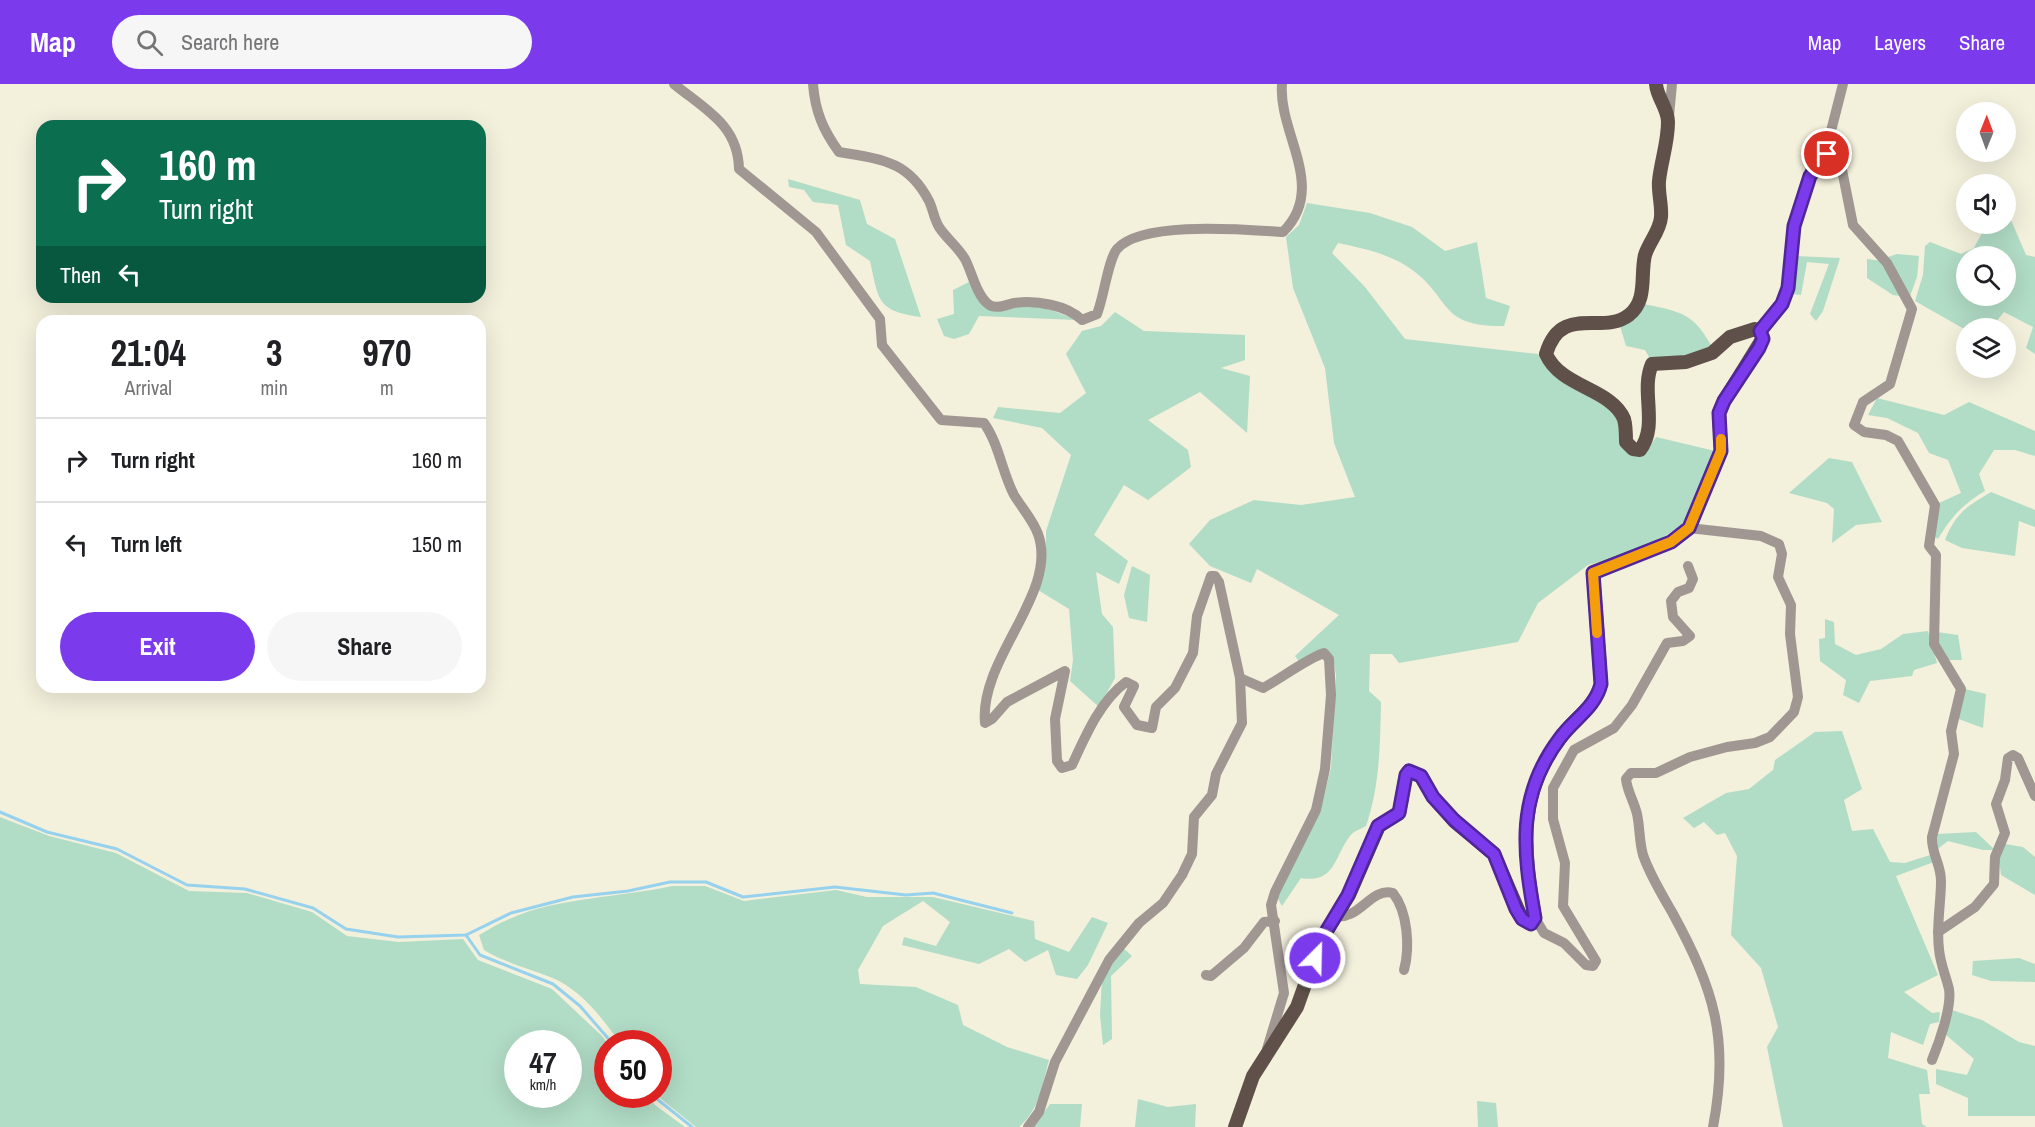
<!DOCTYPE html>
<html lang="en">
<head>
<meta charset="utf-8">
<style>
	:root { --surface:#fff; --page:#f6f6f6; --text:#202124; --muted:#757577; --line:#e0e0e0; --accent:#7c3aed }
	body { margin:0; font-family:"Archivo Narrow",sans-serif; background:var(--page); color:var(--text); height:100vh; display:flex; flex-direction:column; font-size:22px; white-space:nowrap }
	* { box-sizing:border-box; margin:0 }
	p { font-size:20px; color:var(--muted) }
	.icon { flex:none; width:33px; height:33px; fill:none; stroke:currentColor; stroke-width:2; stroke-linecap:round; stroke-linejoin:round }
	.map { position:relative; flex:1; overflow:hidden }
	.sheet { position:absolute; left:36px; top:231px; width:450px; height:378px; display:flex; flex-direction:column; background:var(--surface); border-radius:18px; box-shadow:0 6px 24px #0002 }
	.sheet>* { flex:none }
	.banner { position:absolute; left:36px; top:36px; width:450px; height:183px; border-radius:18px; box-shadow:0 6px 24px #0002; background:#0b6e4f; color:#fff; overflow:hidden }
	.needle { width:39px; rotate:1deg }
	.fabs { position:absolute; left:1956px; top:18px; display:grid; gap:12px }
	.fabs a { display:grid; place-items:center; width:60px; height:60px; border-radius:50%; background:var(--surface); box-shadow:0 6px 24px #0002; font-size:30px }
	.speed { position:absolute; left:504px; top:946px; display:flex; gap:12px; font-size:30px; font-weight:700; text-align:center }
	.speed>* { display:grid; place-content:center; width:78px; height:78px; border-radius:50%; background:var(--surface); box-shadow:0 6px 24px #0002; line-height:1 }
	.speed small { font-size:15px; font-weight:400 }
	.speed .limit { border:9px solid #d22; background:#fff; color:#111 }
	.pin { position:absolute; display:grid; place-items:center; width:51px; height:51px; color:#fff; margin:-26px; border:3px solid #fff; border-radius:50%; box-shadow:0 2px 6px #0007 }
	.me { position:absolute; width:66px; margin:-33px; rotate:23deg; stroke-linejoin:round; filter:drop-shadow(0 0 4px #0008) }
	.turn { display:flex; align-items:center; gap:21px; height:126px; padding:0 24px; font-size:27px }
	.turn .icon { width:78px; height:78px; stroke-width:2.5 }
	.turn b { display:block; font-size:42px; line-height:51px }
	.then { display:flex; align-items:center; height:57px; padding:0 24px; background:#0003; gap:12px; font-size:22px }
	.eta { display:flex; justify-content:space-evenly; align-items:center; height:102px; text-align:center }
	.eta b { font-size:36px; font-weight:700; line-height:42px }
	.button { display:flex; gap:12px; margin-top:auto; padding:12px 24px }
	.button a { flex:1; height:69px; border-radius:36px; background:var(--accent); color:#fff; font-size:24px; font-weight:700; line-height:69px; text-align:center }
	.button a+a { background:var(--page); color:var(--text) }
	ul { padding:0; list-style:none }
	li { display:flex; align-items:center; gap:18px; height:84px; padding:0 24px; border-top:2px solid var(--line) }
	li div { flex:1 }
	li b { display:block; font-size:22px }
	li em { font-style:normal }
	header { display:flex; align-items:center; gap:36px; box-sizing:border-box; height:84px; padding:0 30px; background:var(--accent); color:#fff }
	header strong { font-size:28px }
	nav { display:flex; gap:33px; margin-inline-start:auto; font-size:21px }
	.search { width:420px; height:54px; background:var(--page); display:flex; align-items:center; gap:15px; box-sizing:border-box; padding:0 21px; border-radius:33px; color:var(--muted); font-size:22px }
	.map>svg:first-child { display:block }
</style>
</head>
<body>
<header>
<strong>Map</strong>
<div class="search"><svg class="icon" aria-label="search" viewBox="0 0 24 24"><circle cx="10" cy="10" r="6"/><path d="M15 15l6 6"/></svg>Search here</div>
<nav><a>Map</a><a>Layers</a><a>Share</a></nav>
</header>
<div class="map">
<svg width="2035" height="1043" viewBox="0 0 2035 1043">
	<rect width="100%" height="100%" fill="#f3f0dc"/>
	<g fill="#b1dcc6" fill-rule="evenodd">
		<path d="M 788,95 L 860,116 L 867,140 L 895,155 L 921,233 C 877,227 879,217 870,177 L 846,161 L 838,121 L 813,118 L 804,106 L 789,103 Z"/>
		<path d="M 1307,119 L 1370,129 L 1412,143 L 1445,167 L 1477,158 L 1486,214 L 1510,222 L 1504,242 C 1436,243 1453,213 1408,183 C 1387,169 1361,164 1338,159 L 1332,169 L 1365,203 L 1405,255 L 1538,270 L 1548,283 L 1608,321 L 1636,368 L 1649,364 L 1656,353 L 1715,367 L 1693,424 L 1681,441 L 1646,465 L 1588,481 L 1538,519 L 1518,558 L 1399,579 L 1392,570 L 1370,570 L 1369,607 L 1381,618 C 1380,661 1380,701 1366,742 C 1361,745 1353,747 1350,752 C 1334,773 1335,800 1301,794 L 1282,822 L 1277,813 L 1320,728 L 1331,684 L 1336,592 L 1333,572 L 1300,579 L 1295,572 L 1339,531 L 1257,485 L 1251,499 L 1210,482 L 1189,460 L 1210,436 L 1254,416 L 1301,421 L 1355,413 L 1334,359 L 1325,284 L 1293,204 L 1286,153 L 1299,141 Z"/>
		<path d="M 2011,136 L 2026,171 L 2035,173 L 2035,270 L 2026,264 L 2033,243 L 2004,228 L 1991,244 L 1966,246 L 1915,217 L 1923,191 L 1925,162 L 1930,158 L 1961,170 L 1974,164 L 1983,147 ZM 1966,172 L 2006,172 L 2006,212 L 1966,212 Z"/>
		<polygon points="1897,170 1919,172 1917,193 1909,215 1888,173"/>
		<polygon points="1795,172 1840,174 1823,227 1816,237 1810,230 1829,180 1807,178 1801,211 1792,210"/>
		<polygon points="1867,175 1882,177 1900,212 1893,211 1867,194"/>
		<polygon points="969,198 983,221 1043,223 1077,236 979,232 969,250 954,255 944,252 937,235 954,230 953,206"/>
		<path d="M 1644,220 C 1682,228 1693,229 1712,263 L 1688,274 L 1652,278 L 1645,266 L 1626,262 L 1620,242 L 1631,238 Z"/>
		<polygon points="1115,228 1144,247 1245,251 1245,276 1221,284 1250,292 1247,349 1200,308 1148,336 1188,366 1191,383 1148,416 1124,401 1094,451 1128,477 1119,500 1096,488 1102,530 1113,543 1115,594 1099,623 1070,597 1073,576 1069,525 1038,506 1046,476 1046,447 1071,371 1042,344 993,334 998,323 1060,329 1086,309 1066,270 1082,247 1101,242"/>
		<path d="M 1877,314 L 1944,331 L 1969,318 L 2035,347 L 2035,372 L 2015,366 L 1994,366 L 1979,390 L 1985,407 C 1963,420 1951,433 1938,455 L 1932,451 L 1939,419 L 1961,409 L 1948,376 L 1929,369 L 1918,349 L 1887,334 L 1868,331 Z"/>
		<polygon points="1829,374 1852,378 1882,438 1856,441 1832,459 1834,425 1827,419 1789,409"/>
		<path d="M 1991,408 L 2035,426 L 2035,443 L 2019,437 L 2015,472 L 1962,464 L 1945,456 C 1956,429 1966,423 1991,408 Z"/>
		<polygon points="1132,482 1150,491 1147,538 1129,534 1124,511"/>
		<polygon points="1825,535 1834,538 1835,560 1856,571 1881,565 1903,550 1928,547 1937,579 1914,586 1912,592 1870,597 1859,619 1843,611 1846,596 1820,577 1819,555 1825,554"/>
		<polygon points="1937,548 1958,551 1962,576 1944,576 1937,560"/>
		<polygon points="1965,605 1986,610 1983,644 1956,634"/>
		<polygon points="1842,647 1862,705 1844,716 1852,747 1873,745 1890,778 1905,779 1930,771 1934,778 1896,792 1938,891 1904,908 1932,929 1940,928 1939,938 1930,940 1923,961 1891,948 1888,974 1927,986 1930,1010 1919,1010 1922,1040 1927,1043 1783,1043 1767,963 1778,943 1761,884 1731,851 1737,772 1725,749 1717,751 1704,738 1694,744 1683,734 1726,709 1749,705 1773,686 1775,676 1815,648"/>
		<path d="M 0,733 L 49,752 L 116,769 L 189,807 L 247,809 L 312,828 L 347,852 L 399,858 L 463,855 L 478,876 L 552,905 L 602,952 L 608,960 L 608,1011 L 647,1011 L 655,1021 L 685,1043 L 0,1043 ZM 518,960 L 568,960 L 568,1011 L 518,1011 Z"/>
		<polygon points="1976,748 1995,766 1983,766 1948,757 1936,766 1937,750"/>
		<polygon points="2005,760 2023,763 2035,773 2035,811 2001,791 1999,775"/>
		<path d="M 672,802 L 705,802 L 744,817 L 836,806 L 867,813 L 933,813 L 1034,837 L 1035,855 L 1069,868 L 1092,833 L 1108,839 L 1088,881 L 1077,895 L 1056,891 L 1048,866 L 1025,878 L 1009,865 L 979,880 L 902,861 L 904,853 L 936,862 L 950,838 L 923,817 L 883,842 L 858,886 L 860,900 L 916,903 L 958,921 L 963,941 L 1007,963 L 1049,976 C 1042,1001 1040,1025 1019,1043 L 696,1043 L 656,1011 L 658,1011 L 658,960 L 621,960 C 602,934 581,905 550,893 C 527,884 506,879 484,866 L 479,851 C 490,845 500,838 512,834 C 555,814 623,813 672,802 Z"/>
		<polygon points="1123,864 1132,872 1111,892 1112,955 1103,961 1100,931 1102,894"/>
		<polygon points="2019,874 2035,880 2035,898 1991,897 1972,891 1973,877"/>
		<polygon points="1952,926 1982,936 2019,958 2035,962 2035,1032 1968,1032 1968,1014 1936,1000 1936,985 1967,991 1974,975 1945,950"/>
		<polygon points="1138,1015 1168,1023 1196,1020 1195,1043 1135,1043"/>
		<polygon points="1477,1017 1496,1019 1498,1043 1478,1043"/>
		<polygon points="1050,1020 1082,1020 1080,1043 1033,1043"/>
	</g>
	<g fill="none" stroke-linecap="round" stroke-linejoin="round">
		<g stroke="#96d2ee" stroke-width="3">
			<polyline points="0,728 47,748 117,765 187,801 245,805 313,824 346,845 398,853 466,851 511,829 573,813 628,807 670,798 706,798 743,813 835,803 906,811 933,809 1012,829"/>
			<polyline points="466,851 480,871 553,900 580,922 613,960"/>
			<polyline points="652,1011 692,1043"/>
		</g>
		<g stroke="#a09793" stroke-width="10">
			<path d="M 674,0 C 706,26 738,41 739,85 L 816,148 L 880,235 L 882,261 L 941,336 L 984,339 C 999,360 1002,388 1014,411 C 1022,424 1033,436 1038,450 C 1059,509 979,574 985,639 L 992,635 L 1007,618 L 1065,587 L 1055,635 L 1057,677 L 1062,684 L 1072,681 C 1085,653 1100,617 1126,598 L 1134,602 L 1124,623 L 1137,641 L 1152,644 L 1156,623 L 1175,604 L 1193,569 L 1197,532 L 1211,492 L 1215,492 L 1219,498 L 1240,594 L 1242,639 L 1216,690 L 1212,711 L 1194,733 L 1192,770 L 1182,791 L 1163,819 L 1139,839 L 1109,876 L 1055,978 L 1039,1028 L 1028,1043"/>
			<path d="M 813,0 C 815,27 823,46 839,68 C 880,75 908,76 929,117 C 933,125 934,135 939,143 C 946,154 958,163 965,175 C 972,188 976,210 988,220 C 996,226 1005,221 1014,219 C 1036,216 1067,221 1082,236 L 1097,230 C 1104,213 1108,176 1117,165 C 1142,136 1247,146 1283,148 C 1328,103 1278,50 1282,0"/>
			<polyline points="1669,32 1672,0"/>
			<path d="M 1810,92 L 1827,70 L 1835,66 L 1839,71 L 1853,141 L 1887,179 L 1912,225 L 1890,300 L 1863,318 L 1854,341 L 1864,348 L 1886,351 L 1898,357 L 1935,421 L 1929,462 L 1936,471 L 1934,560 L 1961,605 L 1951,647 L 1954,670 L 1932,753 C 1931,769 1941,780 1941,797 C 1941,820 1936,842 1939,865 C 1940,879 1946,892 1949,905 C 1952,923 1939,959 1932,976"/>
			<polyline points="1760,247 1782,220 1788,204 1794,142 1805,112 1813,71 1831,47 1843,0"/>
			<path d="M 1689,444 L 1761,452 L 1779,460 L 1782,470 L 1778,493 L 1791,521 L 1790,550 L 1798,613 L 1794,628 L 1770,653 L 1755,659 L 1727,663 L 1690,673 L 1656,689 L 1631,689 L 1626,695 C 1627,707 1634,717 1637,730 C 1640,743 1639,757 1643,771 C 1650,791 1661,809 1672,828 C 1714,905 1730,955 1713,1043"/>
			<path d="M 1240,594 L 1263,604 C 1280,595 1308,574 1324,569 L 1329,575 L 1331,611 L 1325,685 L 1316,726 L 1275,808 L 1271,821 L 1284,909 L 1267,965"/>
			<path d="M 1334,832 C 1360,837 1370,803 1393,809 C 1408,828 1410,864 1404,886"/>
			<polyline points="1535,834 1544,849 1564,859 1586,881 1593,882 1596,877 1563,822 1565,779 1553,735 1553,704 1574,666 1614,644 1632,621 1667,559 1683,557 1690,552 1673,533 1671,517 1678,508 1689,504 1693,495 1688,482"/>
			<polyline points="1938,848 1975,823 1994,800 1995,773 2005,749 1996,720 2005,696 2008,674 2013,671 2018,674 2035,712"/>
			<polyline points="1206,891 1211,892 1244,864 1264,838 1275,837"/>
		</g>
		<path stroke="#5f5149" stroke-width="14" d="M 1235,1043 L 1253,992 L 1297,923 L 1321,856 L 1349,811 L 1379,742 L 1399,729 L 1406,691 L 1409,687 L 1421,692 L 1433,713 L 1454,737 L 1494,770 L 1522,835 L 1531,840 L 1535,834 C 1523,763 1516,711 1563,650 C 1577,632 1595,623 1601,600 L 1593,488 L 1671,458 L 1689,444 L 1721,367 L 1719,329 L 1724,317 L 1763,254 L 1760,247 L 1755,245 L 1730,253 L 1712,269 L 1686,278 L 1652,280 C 1640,307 1659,341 1640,366 L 1633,365 L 1626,358 C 1626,351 1626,342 1624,335 C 1611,304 1561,304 1546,270 C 1561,219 1602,252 1629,231 C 1648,216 1640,191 1645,171 C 1649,158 1660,147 1661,133 C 1662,121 1658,109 1659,97 C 1661,77 1668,59 1668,38 C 1668,24 1657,14 1656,0"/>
	</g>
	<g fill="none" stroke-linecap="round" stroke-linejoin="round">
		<defs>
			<path id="route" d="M 1315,874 L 1321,856 L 1348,811 L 1378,742 L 1399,729 L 1406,691 L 1409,687 L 1421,692 L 1433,713 L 1454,736 L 1494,770 L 1516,825 L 1522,835 L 1531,840 L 1535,834 C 1523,767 1516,712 1560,654 C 1574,635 1595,624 1601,600 L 1593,489 L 1671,458 L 1689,444 L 1721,367 L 1719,329 L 1724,317 L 1759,264 L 1763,255 L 1760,247 L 1782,220 L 1788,204 L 1794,142 L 1810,92 L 1827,70"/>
		</defs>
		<use href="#route" stroke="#51269a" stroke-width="15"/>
		<use href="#route" stroke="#7c3aed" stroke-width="10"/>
		<polyline stroke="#f59e0b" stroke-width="10" points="1597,549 1593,489 1671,458 1689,444 1721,367 1721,355"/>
	</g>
</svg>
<div class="fabs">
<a><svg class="needle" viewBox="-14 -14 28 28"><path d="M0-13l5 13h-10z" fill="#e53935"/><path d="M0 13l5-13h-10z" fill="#757577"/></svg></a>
<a><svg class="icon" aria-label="sound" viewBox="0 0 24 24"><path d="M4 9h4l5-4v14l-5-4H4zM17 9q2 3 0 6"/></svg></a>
<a><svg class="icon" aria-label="search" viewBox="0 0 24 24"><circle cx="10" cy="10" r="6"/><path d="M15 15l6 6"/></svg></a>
<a><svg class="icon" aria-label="layers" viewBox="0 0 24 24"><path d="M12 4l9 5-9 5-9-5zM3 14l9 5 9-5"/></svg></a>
</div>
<div class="speed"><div>47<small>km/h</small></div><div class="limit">50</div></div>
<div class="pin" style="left:1827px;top:70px;background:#d93025"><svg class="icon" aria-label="arrive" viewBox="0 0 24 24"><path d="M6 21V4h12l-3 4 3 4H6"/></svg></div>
<svg class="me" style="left:1315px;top:874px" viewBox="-20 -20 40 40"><circle r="17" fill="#7c3aed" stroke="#fff" stroke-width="3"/><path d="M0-11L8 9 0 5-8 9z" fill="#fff"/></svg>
<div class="banner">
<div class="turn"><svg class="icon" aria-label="right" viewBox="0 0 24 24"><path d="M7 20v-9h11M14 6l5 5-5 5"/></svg><div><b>160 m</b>Turn right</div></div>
<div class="then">Then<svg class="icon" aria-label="left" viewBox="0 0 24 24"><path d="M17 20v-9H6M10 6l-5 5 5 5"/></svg></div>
</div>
<section class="sheet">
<div class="eta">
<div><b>21:04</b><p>Arrival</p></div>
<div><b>3</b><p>min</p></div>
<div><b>970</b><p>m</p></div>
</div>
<ul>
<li><svg class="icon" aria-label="right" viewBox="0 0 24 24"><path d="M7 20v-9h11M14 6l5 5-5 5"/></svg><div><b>Turn right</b></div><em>160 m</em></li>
<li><svg class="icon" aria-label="left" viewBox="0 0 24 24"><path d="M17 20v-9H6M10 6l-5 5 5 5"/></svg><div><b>Turn left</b></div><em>150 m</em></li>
</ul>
<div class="button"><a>Exit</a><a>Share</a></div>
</section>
</div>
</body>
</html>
